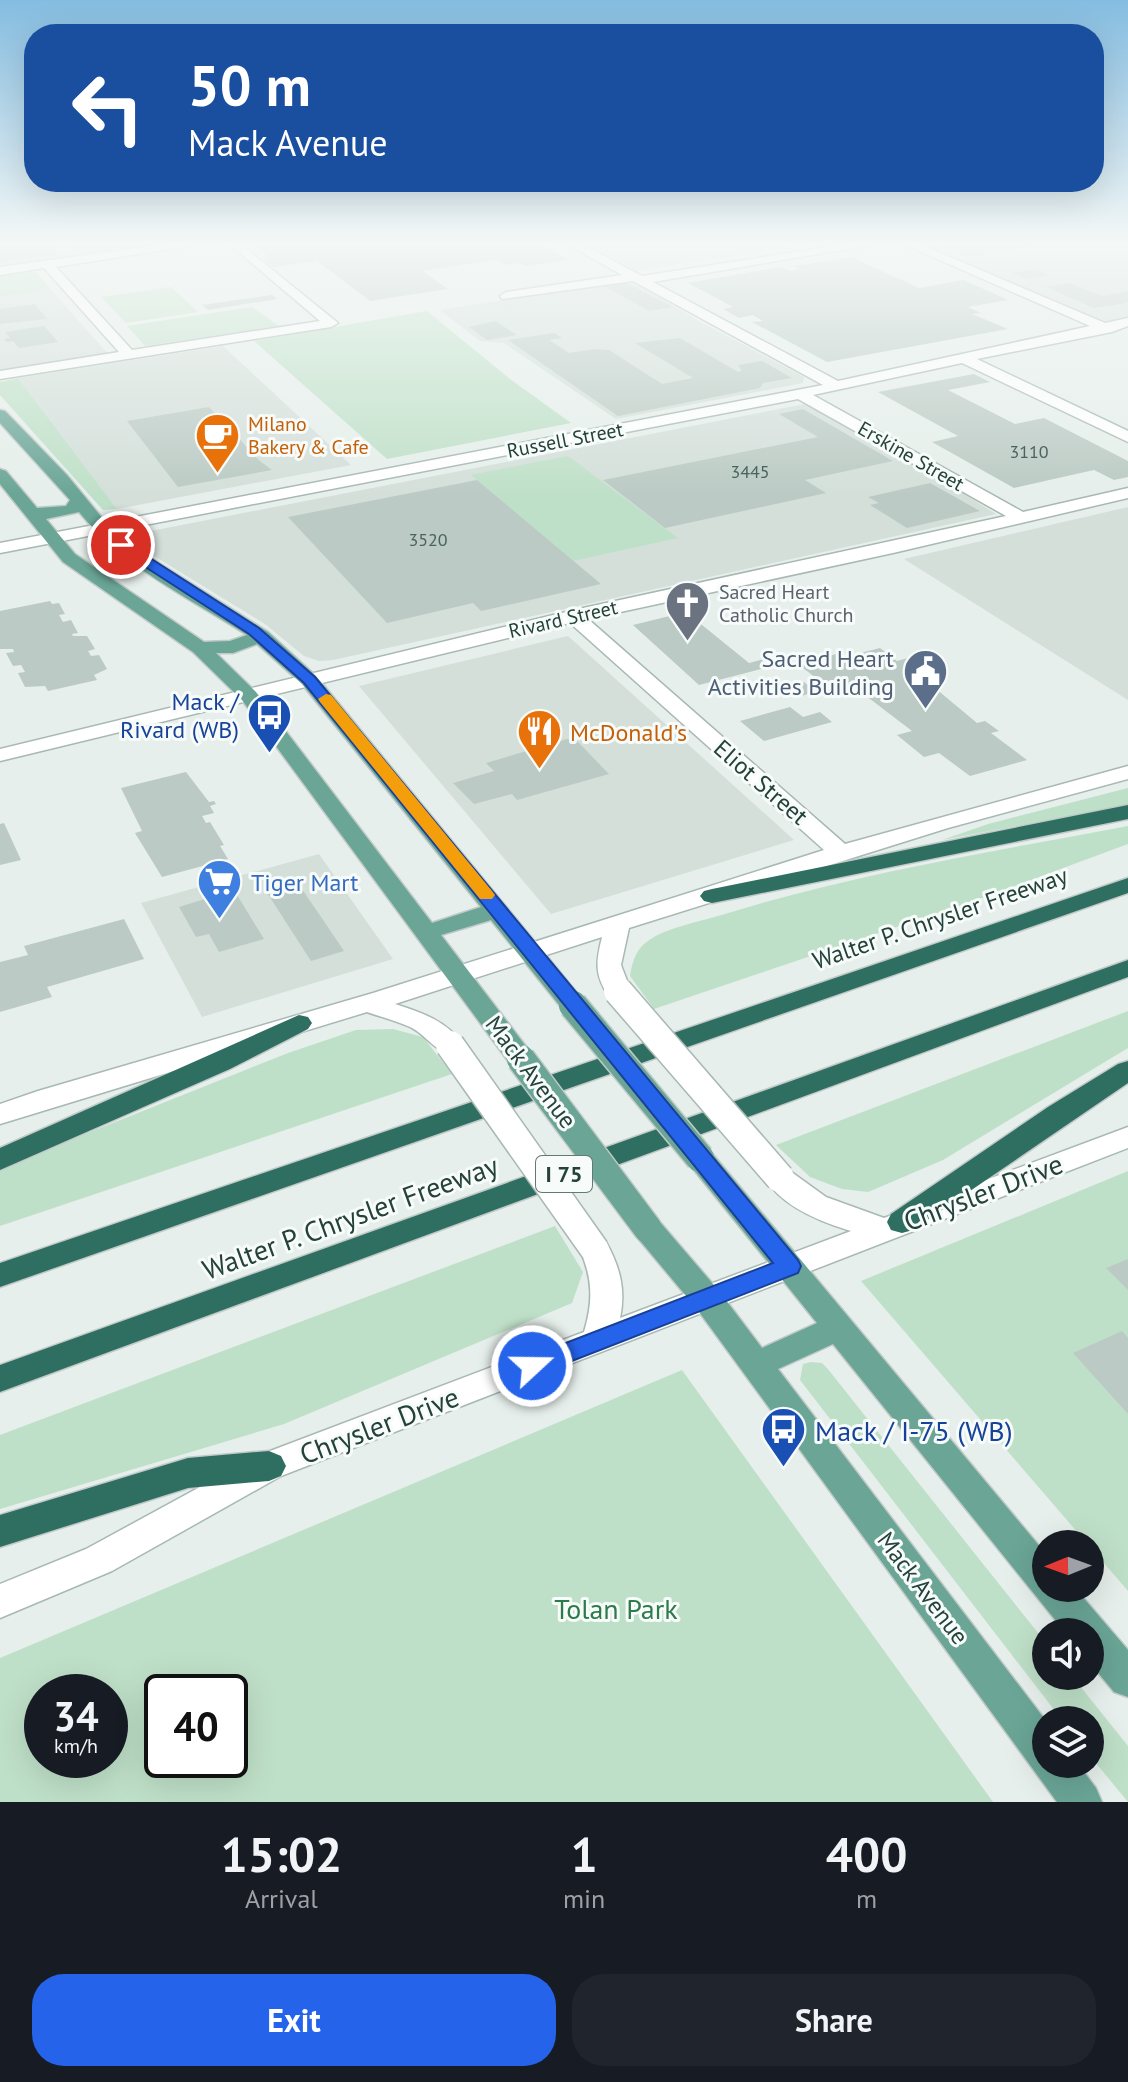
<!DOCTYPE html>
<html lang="en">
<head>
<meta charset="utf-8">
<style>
	:root { --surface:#171b24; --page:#20242c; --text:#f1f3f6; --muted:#9ea1a6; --accent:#2563eb }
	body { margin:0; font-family:"PT Sans",sans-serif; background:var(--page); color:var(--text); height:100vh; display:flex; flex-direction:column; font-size:30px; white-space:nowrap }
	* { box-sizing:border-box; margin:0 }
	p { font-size:26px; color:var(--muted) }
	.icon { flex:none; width:44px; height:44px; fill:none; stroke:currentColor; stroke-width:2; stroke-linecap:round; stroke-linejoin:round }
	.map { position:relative; height:1802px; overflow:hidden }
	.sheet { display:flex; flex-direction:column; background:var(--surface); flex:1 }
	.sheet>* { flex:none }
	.top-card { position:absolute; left:24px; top:24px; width:1080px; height:168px; border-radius:32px; box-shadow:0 8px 32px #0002; background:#1a4fa0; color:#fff; overflow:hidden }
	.needle { width:52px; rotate:269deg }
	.controls { position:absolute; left:1032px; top:1530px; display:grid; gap:16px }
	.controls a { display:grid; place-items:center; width:72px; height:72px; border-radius:50%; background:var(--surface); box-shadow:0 8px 32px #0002; font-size:40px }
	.speed { position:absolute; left:24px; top:1674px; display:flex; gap:16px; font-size:40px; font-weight:700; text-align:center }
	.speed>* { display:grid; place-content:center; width:104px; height:104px; border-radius:50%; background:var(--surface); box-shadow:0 8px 32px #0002; line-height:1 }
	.speed small { font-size:20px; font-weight:400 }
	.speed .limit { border:4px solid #111; border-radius:12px; background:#fff; color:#111 }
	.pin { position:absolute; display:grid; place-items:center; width:68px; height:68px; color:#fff; margin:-34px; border:4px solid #fff; border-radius:50%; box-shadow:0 2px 8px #0007 }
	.me { position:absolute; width:88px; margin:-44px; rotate:69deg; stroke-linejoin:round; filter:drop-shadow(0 0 6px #0008) }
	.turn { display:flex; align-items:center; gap:28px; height:168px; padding:0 32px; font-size:36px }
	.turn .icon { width:104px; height:104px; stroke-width:2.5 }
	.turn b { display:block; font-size:56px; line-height:68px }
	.eta { display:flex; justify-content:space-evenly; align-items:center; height:136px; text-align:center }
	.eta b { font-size:48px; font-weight:700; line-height:56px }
	.cta { display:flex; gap:16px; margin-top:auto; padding:16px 32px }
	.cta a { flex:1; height:92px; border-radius:32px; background:var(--accent); color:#fff; font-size:32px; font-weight:700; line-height:92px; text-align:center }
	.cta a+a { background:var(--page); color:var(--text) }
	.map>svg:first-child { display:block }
</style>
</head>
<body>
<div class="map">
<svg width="1128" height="1802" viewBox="0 0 1128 1802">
	<rect width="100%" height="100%" fill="#e6efeb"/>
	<g fill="#d4dfda">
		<polygon points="0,243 173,243 0,265"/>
		<polygon points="586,243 817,243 637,271"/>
		<polygon points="916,243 1128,243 1128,321 1113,324"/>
		<polygon points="632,280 695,319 804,377 803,383 616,419 504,343 480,341 440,310"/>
		<polygon points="51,290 108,354 0,370 0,297"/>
		<polygon points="223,346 351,465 117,509 18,378"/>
		<polygon points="810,403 909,460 996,514 333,660 319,661 304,656 265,624 136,545 137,539 151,531"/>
		<polygon points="1128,507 1128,700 904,559"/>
		<polygon points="568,636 794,840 551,914 359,686"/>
		<polygon points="319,854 393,959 202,1017 141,903"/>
	</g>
	<g fill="#bfe0c8" fill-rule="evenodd">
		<polygon points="36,272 51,290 0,297 0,276"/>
		<polygon points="171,287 198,312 126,323 101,297"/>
		<polygon points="252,307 279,326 145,346 127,326"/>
		<polygon points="427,311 510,379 571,423 387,459 254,341"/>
		<polygon points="18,378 117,509 103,510 0,395 0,382"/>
		<polygon points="568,456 678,538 573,561 471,475"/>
		<polygon points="1128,788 1128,805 942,840 988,824"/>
		<path d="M 1128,826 L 1128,844 L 988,896 L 654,1009 L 630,976 C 632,964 635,952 644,944 C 663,928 695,923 718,916 C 852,874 991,852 1128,826 Z"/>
		<polygon points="1128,1011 1128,1048 943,1160 868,1192 842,1189 810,1177 776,1145"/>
		<polygon points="393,1029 423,1037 452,1074 0,1226 0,1168 288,1053 356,1030"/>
		<polygon points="1128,1171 1128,1591 861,1281"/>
		<polygon points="555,1226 583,1272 572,1303 284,1424 0,1509 0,1435"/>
		<polygon points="811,1362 822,1363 827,1368 1046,1643 1046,1676 1072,1676 1128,1746 1128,1802 1090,1756 1090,1720 1062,1720 800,1380 803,1364"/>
		<path d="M 682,1370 L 993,1802 L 0,1802 L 0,1658 ZM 42,1692 L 110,1692 L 110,1760 L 42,1760 ZM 162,1692 L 230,1692 L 230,1760 L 162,1760 Z"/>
	</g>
	<g fill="#bbcac4">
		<polygon points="0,243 49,243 58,254 0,262"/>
		<polygon points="71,243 142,243 142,245 81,253"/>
		<polygon points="539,243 568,260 525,266 520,263 505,265 496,260 422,271 448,289 370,301 317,261 273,267 261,257 268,256 253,244"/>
		<polygon points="966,243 1036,243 1036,245 966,257 943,247"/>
		<polygon points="851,257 919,288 964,280 1008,300 968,307 981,313 972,314 1008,329 827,362 752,322 763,321 753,315 739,318 723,309 733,307 688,283 781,267 789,271 800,269 794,266"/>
		<polygon points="1034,269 1049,275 1026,279 1011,273"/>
		<polygon points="625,282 673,307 649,311 602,285"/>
		<polygon points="1070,283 1102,296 1128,291 1128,303 1093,308 1047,287"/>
		<polygon points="272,295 277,299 208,310 202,305"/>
		<polygon points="35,304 47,319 0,324 0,309"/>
		<polygon points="495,321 517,335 487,340 469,327"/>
		<polygon points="44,326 58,342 19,348 13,341 7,342 4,339 10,338 5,332"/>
		<polygon points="554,333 562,338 549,340 569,353 595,349 609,350 662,384 693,378 635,343 680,338 738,372 742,371 738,365 762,361 792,378 763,383 760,388 618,416 508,340"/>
		<polygon points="974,374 990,382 948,390 1015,424 1044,418 1128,461 1128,477 1114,480 1094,470 1014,488 932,442 958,436 878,392"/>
		<polygon points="209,407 260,461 272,470 178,487 127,421"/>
		<polygon points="803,409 893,461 805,480 826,493 665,528 603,480 818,437 779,414"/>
		<polygon points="477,480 601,584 481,611 473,603 387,623 288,517"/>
		<polygon points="930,483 980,511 907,528 870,505 879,503 868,497"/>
		<polygon points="50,601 52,604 59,603 65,614 59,615 63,622 71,620 78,633 72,634 73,636 87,636 95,649 88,651 91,656 99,655 107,669 94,675 97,680 48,691 45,686 25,687 18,673 25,672 21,665 13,666 6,653 14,652 13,649 0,649 0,611"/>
		<polygon points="686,612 749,663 764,659 773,666 699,685 633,625"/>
		<polygon points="880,648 897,661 908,658 933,676 923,678 977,723 985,721 999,731 991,733 1027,760 970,776 939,753 924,757 897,735 912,731 857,689 837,694 799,665 836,654 841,658"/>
		<polygon points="804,682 816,692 797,697 784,687"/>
		<polygon points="790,707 803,717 820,712 832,722 764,741 740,721"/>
		<polygon points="567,739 578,742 609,774 517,800 512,794 474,804 453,783 494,771 486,763"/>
		<polygon points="186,772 209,802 214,801 216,804 210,806 214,813 202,816 206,823 210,822 224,845 220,846 228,859 162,877 135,833 142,831 121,788"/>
		<polygon points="4,823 21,860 0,865 0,824"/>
		<polygon points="295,879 319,914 344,951 311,961 264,888"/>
		<polygon points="234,890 264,939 219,952 209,934 196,937 179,907"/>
		<polygon points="124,919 144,959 47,987 52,997 0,1012 0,962 28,955 24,946"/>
		<polygon points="1128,1259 1128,1290 1106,1268"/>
		<polygon points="1122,1331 1128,1338 1128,1414 1073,1353"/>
	</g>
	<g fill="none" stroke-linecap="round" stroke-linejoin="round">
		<defs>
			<g id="minor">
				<polygon points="175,243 208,243 56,267 132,350 320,321 235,249 233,247 239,243 338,323 331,327 0,379 0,371 119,352 44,268 0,275 0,267"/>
				<path d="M 565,243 L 580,243 L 642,276 L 853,243 L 883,243 L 653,282 L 838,381 L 1090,326 L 901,243 L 917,243 L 1105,323 L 1128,318 L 1128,326 L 1112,332 L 977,359 L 1128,431 L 1128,442 L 962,363 L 813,395 L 1023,512 L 1128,488 L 1128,498 L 893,553 L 588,619 L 845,844 L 1128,766 L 1128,779 L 948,828 L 629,928 L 621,965 L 631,991 L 627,997 L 609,997 C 594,974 596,962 602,937 L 395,1004 C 420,1012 448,1021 463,1045 L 459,1051 C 436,1057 429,1036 410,1027 C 397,1021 381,1017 367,1012 L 0,1124 L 0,1104 L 38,1091 L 373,993 L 824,850 L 570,623 L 0,761 L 0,749 L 574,610 L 1006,516 L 798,399 L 0,553 L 0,543 L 823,385 L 633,281 L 502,299 L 500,296 L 506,292 L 622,275 Z"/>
				<path d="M 1128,1127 L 1128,1148 L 281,1476 L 112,1571 L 0,1618 L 0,1584 L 86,1549 L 257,1456 L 584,1332 C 593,1302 593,1279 580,1250 L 584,1242 L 595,1239 L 606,1242 C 620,1267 626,1290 620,1318 L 851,1231 C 821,1222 782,1207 765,1178 L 770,1171 L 780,1168 L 790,1171 L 826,1197 L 884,1218 Z"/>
			</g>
			<g id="major">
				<path d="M 0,410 L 5,411 L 67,475 L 108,525 L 135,548 L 268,632 L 316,676 L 582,999 L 586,1005 L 582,1011 L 573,1013 L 564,1011 L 491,920 L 441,935 L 531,1053 L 534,1059 L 531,1065 L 521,1068 L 511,1065 L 242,700 L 193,652 L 63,562 L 0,484 L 0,469 L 6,471 L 37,508 L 66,506 L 70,500 L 0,423 ZM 79,512 C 122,566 189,598 247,635 L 230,641 L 204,642 L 75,554 L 46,519 ZM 257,644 L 302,684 L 481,907 L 432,923 L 256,692 L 216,653 L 233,653 Z"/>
				<polygon points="700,1148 710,1151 1046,1554 1046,1588 1075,1588 1128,1650 1128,1697 1114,1692 1090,1663 1090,1632 1065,1632 833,1344 778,1369 1046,1721 1046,1764 1078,1764 1096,1788 1102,1802 1057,1802 697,1309 637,1237 633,1229 637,1221 648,1218 659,1221 719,1291 762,1348 817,1323 690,1165 686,1158 690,1151"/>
			</g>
			<g id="highway">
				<polygon points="1128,805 1128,819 712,903 704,901 700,896 704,891 712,889"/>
				<polygon points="1128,878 1128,893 0,1287 0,1263"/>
				<polygon points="1128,960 1128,977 0,1392 0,1365"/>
				<polygon points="299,1015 308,1017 312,1023 308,1029 230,1069 0,1170 0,1148"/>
				<polygon points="1128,1061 1128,1083 913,1230 902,1233 891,1230 887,1222 891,1214 1048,1107 1118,1064"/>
				<polygon points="269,1451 281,1456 286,1466 281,1476 269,1481 188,1488 0,1547 0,1515 188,1458"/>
			</g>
		</defs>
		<use href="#minor" stroke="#a8b8b2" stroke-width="3"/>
		<use href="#major" stroke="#c2cac8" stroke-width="3"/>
		<use href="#highway" stroke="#c2cac8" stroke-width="3"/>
		<use href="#minor" fill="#fff" fill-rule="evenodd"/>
		<use href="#major" fill="#6aa596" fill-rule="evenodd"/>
		<use href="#highway" fill="#2f6f62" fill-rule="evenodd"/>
		<defs>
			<g id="minor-bridge">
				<polyline points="618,991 780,1178"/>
				<polyline points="450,1045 595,1250"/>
			</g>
			<g id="major-bridge">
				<polyline points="573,1005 700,1158"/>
				<polyline points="521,1059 648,1229"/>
			</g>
		</defs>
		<use href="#minor-bridge" stroke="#a8b8b2" stroke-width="31" stroke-linecap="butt"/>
		<use href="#major-bridge" stroke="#c2cac8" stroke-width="31" stroke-linecap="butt"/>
		<use href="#minor-bridge" stroke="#fff" stroke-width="28"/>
		<use href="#major-bridge" stroke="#6aa596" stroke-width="28"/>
	</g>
	<linearGradient id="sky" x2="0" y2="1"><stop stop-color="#84bce0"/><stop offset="0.49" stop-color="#f4f8f6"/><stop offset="1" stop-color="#f4f8f6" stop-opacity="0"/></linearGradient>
	<rect width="1128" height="496" fill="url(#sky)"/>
	<polygon fill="#2563eb" stroke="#184099" stroke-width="2" points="116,542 125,542 259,628 315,677 798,1260 801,1266 798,1273 541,1373 532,1376 524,1373 520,1366 524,1359 773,1263 304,683 249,634 116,548"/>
	<polygon fill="#f59e0b" points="326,694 331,695 492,891 495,895 492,899 480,899 320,702 318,699"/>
	<defs>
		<symbol id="cafe-pin" viewBox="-11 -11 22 30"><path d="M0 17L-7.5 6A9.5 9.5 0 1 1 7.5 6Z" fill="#e8710a" stroke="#f7fbf9"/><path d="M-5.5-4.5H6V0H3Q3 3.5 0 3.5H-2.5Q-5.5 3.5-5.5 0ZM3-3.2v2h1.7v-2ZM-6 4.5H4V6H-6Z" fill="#fff"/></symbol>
		<symbol id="church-pin" viewBox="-11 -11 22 30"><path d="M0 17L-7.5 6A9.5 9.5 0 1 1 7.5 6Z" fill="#6b7280" stroke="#f7fbf9"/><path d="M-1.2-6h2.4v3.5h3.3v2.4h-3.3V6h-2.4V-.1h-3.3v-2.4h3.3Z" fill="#fff"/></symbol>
		<symbol id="civic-pin" viewBox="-11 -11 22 30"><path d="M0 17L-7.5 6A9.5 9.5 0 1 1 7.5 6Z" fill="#5c6f8a" stroke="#f7fbf9"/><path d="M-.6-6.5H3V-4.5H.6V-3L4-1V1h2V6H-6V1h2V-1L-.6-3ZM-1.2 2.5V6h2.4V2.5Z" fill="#fff"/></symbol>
		<symbol id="bus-pin" viewBox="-11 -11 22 30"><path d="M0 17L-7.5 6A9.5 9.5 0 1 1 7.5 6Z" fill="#1a4fb4" stroke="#f7fbf9"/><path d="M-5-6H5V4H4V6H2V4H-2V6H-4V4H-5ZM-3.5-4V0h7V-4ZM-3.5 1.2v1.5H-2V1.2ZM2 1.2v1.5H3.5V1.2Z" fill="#fff"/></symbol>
		<symbol id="restaurant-pin" viewBox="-11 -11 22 30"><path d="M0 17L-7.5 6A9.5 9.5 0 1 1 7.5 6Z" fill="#e8710a" stroke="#f7fbf9"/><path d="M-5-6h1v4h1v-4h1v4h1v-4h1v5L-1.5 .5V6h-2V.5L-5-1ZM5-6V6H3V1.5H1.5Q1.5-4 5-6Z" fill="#fff"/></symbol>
		<symbol id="supermarket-pin" viewBox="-11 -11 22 30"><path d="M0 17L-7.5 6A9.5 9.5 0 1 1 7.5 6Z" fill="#3f7fe0" stroke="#f7fbf9"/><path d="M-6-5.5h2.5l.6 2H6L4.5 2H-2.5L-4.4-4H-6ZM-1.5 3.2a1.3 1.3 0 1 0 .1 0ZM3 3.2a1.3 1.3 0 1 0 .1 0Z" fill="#fff"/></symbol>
	</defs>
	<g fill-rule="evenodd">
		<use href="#cafe-pin" x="192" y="410" width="51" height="69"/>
		<use href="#church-pin" x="662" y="578" width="51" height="69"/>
		<use href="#civic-pin" x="900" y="646" width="51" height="69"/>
		<use href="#bus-pin" x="244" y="690" width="51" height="69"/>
		<use href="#restaurant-pin" x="514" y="706" width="51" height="69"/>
		<use href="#supermarket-pin" x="194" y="856" width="51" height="69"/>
		<use href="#bus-pin" x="758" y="1404" width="51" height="69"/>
	</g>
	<g text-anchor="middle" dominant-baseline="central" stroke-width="6" stroke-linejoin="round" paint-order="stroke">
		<g font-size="18" fill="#4a645c">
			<text x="1029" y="451">3110</text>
			<text x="750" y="471">3445</text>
			<text x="428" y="539">3520</text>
		</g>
		<g font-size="20" fill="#c56008" stroke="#f7fbf9" text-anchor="start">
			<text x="248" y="424">Milano<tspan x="248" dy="23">Bakery &amp; Cafe</tspan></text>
		</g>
		<g font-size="20" fill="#24423a" stroke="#f7fbf9">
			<text transform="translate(565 440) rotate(-11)">Russell Street</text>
			<text transform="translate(911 456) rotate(30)">Erskine Street</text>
			<text transform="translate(563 619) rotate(-13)">Rivard Street</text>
		</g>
		<g font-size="20" fill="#5b616d" stroke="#f7fbf9" text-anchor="start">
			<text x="719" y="592">Sacred Heart<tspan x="719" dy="23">Catholic Church</tspan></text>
		</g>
		<rect fill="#f7fbf9" stroke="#637a73" stroke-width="2" x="536" y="1156" width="56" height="36" rx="6"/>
		<g font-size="22" font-weight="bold" fill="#24423a">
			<text x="564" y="1174">I 75</text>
		</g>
		<g font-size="24" fill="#4e5e75" stroke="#f7fbf9" text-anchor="end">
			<text x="894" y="658">Sacred Heart<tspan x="894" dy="28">Activities Building</tspan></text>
		</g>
		<g font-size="24" fill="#164399" stroke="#f7fbf9" text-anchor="end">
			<text x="239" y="701">Mack /<tspan x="239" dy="28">Rivard (WB)</tspan></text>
		</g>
		<g font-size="24" fill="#c56008" stroke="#f7fbf9" text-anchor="start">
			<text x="570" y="732">McDonald's</text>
		</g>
		<g font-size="24" fill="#24423a" stroke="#f7fbf9">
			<text transform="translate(761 782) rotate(41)">Eliot Street</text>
			<text transform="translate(940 918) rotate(-19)">Walter P. Chrysler Freeway</text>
			<text transform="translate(531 1072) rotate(53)">Mack Avenue</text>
			<text transform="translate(923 1588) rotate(53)">Mack Avenue</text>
		</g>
		<g font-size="24" fill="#366cbe" stroke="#f7fbf9" text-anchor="start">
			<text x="251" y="882">Tiger Mart</text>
		</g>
		<g font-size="28" fill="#24423a" stroke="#f7fbf9">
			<text transform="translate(983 1192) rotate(-21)">Chrysler Drive</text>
			<text transform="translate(350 1217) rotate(-20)">Walter P. Chrysler Freeway</text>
			<text transform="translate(379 1425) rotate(-21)">Chrysler Drive</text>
		</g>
		<g font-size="28" fill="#164399" stroke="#f7fbf9" text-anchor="start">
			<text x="815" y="1430">Mack / I-75 (WB)</text>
		</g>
		<g font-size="28" fill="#2d7a4b" stroke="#f7fbf9">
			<text x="616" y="1608">Tolan Park</text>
		</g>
	</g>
</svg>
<div class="controls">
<a><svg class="needle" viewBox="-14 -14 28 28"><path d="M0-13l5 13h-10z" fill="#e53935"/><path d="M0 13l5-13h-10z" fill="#9ea1a6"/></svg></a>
<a><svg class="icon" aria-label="sound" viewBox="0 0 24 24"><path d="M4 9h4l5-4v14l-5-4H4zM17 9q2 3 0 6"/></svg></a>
<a><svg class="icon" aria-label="layers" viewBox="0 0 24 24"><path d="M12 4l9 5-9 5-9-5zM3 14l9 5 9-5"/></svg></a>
</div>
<div class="speed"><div>34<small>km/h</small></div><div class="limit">40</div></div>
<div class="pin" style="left:121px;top:545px;background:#d93025"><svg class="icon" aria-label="arrive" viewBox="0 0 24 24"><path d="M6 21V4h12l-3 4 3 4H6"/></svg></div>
<svg class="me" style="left:532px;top:1366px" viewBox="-20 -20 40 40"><circle r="17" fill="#2563eb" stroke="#fff" stroke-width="3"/><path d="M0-11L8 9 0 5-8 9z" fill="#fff"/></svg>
<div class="top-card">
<div class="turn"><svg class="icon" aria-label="left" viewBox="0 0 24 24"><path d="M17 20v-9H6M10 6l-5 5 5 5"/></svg><div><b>50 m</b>Mack Avenue</div></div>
</div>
</div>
<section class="sheet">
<div class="eta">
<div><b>15:02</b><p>Arrival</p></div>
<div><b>1</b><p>min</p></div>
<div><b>400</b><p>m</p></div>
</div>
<div class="cta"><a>Exit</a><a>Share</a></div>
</section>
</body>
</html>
